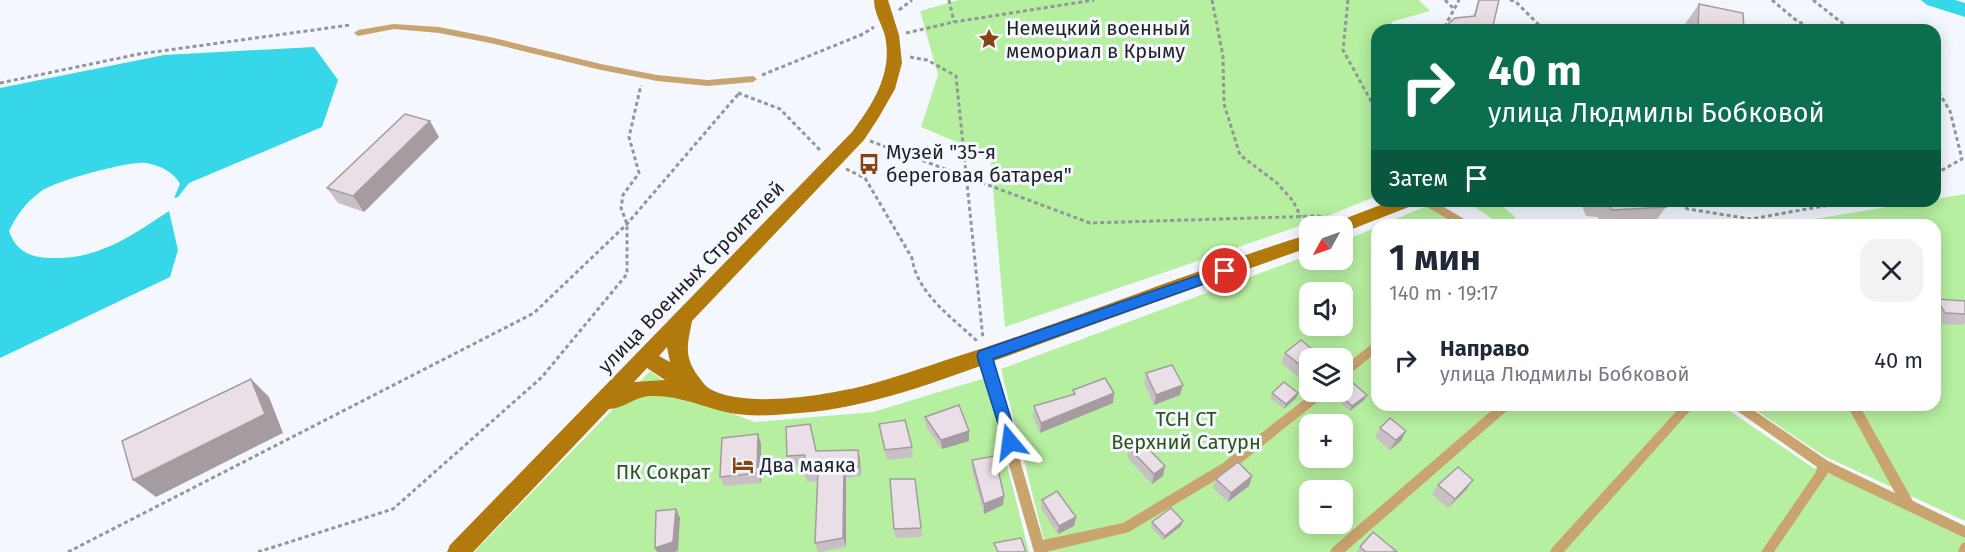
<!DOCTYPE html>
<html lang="ru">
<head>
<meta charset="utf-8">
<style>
	:root { --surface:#fff; --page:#f2f2f3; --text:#1f2937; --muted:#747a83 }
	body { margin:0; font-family:"Fira Sans",sans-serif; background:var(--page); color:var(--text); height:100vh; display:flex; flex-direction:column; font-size:22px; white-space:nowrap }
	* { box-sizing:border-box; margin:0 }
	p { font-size:20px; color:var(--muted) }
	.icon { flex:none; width:33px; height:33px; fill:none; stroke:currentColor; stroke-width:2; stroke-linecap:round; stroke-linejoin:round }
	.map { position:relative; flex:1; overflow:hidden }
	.sheet { position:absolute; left:1371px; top:219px; width:570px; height:192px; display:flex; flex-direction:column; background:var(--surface); border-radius:18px; box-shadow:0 3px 15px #0003 }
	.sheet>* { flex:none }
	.top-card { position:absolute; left:1371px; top:24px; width:570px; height:183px; border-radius:18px; box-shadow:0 3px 15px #0003; background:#0b6e4f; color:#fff; overflow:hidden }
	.needle { width:39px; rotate:230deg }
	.controls { position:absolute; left:1299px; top:216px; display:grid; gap:12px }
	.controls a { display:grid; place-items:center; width:54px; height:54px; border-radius:12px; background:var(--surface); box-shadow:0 3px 15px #0003; font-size:30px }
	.pin { position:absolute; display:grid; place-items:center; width:51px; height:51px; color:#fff; margin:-26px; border:3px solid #fff; border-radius:50%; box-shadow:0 2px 6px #0007 }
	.me { position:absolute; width:66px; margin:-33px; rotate:344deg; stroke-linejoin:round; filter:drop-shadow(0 0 4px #0008) }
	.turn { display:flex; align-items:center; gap:21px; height:126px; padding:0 18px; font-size:27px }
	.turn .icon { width:78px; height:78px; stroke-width:2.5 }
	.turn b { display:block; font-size:42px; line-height:51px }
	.then { display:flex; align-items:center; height:57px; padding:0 18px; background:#0003; gap:12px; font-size:22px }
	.round { display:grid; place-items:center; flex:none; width:63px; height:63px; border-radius:18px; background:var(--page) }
	.head { display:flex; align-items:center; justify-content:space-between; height:102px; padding:0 18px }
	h1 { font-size:36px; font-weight:700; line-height:45px }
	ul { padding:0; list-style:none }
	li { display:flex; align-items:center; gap:18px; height:78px; padding:0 18px }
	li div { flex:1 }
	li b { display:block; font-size:22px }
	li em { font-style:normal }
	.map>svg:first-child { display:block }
</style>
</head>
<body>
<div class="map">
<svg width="1965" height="552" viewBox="0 0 1965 552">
	<rect width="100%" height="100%" fill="#f4f8fe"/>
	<g fill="#b6ef9f" fill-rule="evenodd">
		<polygon points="959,0 1419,0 1430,11 1391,22 1398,30 1377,30 1377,196 1320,219 1005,327 990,156 921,127 938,75 920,11"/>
		<polygon points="1965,194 1965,521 1824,456 1748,405 1935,405 1935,225 1778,225"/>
		<path d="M 1478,201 C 1492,201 1508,207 1516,219 L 1513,225 L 1502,225 L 1476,208 Z"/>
		<polygon points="1427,206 1455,225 1381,225"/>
		<path d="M 1377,227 L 1377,405 L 1721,405 L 1812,467 L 1965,529 L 1965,552 L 1047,552 L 1001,369 L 1309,255 L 1310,260 L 1342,260 L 1343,241 ZM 1310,292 L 1342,292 L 1342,326 L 1310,326 ZM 1310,358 L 1342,358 L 1342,392 L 1310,392 ZM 1310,424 L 1342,424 L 1342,458 L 1310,458 ZM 1310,490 L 1342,490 L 1342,524 L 1310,524 Z"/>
		<polygon points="650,371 685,396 755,422 873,412 985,378 1029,552 474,552"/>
	</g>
	<g fill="#35d7e8">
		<polygon points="1921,0 1955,0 1965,3 1965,17 1927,5"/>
		<path d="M 314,47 L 338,80 L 322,127 L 189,183 L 178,197 L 174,198 L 180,184 C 174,172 159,165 146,163 C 128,161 55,181 40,192 C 25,203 17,215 9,231 C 16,251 30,258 51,258 C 98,260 131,236 169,211 L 178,250 L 170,277 L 0,358 L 0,88 L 164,55 Z"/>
	</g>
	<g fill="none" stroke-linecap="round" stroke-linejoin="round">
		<g stroke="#93969b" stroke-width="3" stroke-dasharray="4 3" stroke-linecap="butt">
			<polyline points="949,0 954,22"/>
			<polyline points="1212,0 1223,56 1224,104 1240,155 1277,183 1293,201 1301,217"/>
			<polyline points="1348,0 1343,50 1377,112"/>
			<polyline points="1445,0 1455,10"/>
			<polyline points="1510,0 1515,1 1544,30"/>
			<polyline points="1772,0 1797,21 1816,30"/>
			<polyline points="1813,0 1851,30"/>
			<polyline points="899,10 912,0"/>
			<polyline points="1438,30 1445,26 1459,0"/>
			<polyline points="906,33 954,22 1094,0"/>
			<polyline points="910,57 927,60 956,76 983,339"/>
			<polyline points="762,75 863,34 874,27"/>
			<polyline points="0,83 139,54 350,25"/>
			<polyline points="1935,86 1950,111 1962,159 1935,174"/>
			<polyline points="738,93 780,109 821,151"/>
			<polyline points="870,141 1090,223 1318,216 1329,219"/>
			<path d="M 846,169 L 865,178 L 912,258 C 917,294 953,318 978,342"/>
			<polyline points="1673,201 1688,209 1751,219 1852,201"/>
			<polyline points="68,552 534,313 627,224 740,92"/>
			<polyline points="258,552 393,509 542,377 627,274 627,224 621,208 623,195 639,173 629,137 641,85"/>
		</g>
		<g fill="#caa46e" fill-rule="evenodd">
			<polygon points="394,24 439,27 490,37 601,64 657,75 708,80 753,76 757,79 753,82 708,86 657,81 601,70 490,43 439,33 394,29 358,36 354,33 358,30"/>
			<polygon points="1421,201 1434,201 1469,222 1470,225 1457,225 1422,204"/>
			<polygon points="1377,341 1377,352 1342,380 1342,368 1373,343"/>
			<polygon points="984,351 988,353 990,356 1043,540 1123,523 1223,463 1314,392 1328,392 1326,395 1231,471 1129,532 1046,552 1034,552 978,356 980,353"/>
			<polygon points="1498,405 1512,405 1510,408 1345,552 1330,552 1332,548"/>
			<polygon points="1682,405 1695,405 1564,552 1550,552 1552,548"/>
			<polygon points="1731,405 1746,405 1828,461 1895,493 1847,405 1859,405 1913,501 1965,526 1965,538 1828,473 1774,552 1761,552 1816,472 1817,467 1733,408"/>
			<polygon points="1965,542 1965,552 1958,552 1961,544"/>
		</g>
		<g fill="#b27a0c" fill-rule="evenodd">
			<path d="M 874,0 L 888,0 L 899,35 L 902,63 L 895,89 L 879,117 L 864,140 L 692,321 C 688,343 683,356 698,376 C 702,381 704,385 710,389 C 746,409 828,395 867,385 C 894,378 922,368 949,359 C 1070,321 1188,272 1310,234 L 1310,247 C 1214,281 1119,315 1024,350 C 956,374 884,404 811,412 C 785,414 756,418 730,413 C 703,407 679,395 651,396 C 636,396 623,409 609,409 L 473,552 L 447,552 L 450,545 L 852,132 C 873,104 893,73 885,36 C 882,24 874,13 874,0 ZM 667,347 L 670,362 L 659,356 ZM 647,368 L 665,380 L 634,382 Z"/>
			<polygon points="1391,201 1416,201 1414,205 1342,233 1342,226 1334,226 1336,222"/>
		</g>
	</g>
	<g fill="#c9c0c6">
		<polygon points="1478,0 1499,0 1492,30 1446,30 1448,24 1473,17"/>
		<polygon points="1699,4 1744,30 1685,30 1685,24"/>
		<polygon points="439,137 364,212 338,203 327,188"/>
		<polygon points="1580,201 1664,201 1666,207 1655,222 1601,225 1598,217 1586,216"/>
		<polygon points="1937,299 1965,301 1965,323 1962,325 1935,324 1935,301"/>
		<polygon points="1285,353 1319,355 1317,358 1310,358 1299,377 1281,363"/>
		<polygon points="1146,373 1180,395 1154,405 1144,383"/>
		<polygon points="1073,390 1113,403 1040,433 1033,416 1034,406 1073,395"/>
		<polygon points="1272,393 1296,398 1284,409 1270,398"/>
		<polygon points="1339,394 1364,400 1350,411 1336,399"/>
		<polygon points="1655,405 1670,405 1664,411"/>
		<polygon points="925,417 969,441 942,449 926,427"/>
		<polygon points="879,424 912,447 913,457 887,460"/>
		<polygon points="1380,428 1406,431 1401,441 1390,450 1375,437"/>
		<polygon points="758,434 761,444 761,483 724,486 720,477"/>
		<polygon points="1129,448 1165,466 1163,476 1152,484 1127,457"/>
		<polygon points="816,451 860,459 861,476 846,478 846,547 820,552 818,552 815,543 818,481 807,482 804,472 805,465 789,466 787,456"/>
		<polygon points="972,460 1004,496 1003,505 984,514 972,470"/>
		<polygon points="1252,476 1249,486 1228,502 1213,488 1216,479"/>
		<polygon points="915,479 922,537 895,538 894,529"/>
		<polygon points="1473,480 1466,490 1448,508 1432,494 1438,485"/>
		<polygon points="1042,500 1076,517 1074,526 1058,534 1041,509"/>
		<polygon points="1152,522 1181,526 1163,540 1151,527"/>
		<polygon points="1360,547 1397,552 1357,552"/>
	</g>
	<g fill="#a49ca1">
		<polygon points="430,121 439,137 364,212 353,196"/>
		<polygon points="1310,362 1310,369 1299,377 1303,367"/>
		<polygon points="251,379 269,397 283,433 156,497 133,480"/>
		<polygon points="1183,385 1180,395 1154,405 1156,395"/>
		<polygon points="1114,393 1113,403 1040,433 1041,423"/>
		<polygon points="1298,393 1296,398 1284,409 1286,404"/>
		<polygon points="1367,395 1364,400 1350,411 1352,406"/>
		<polygon points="969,431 969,441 942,449 941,440"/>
		<polygon points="1406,431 1401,441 1390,450 1396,440"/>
		<polygon points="758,434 761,444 761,483 757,473"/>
		<polygon points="858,450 860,459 861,476 859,466"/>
		<polygon points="1165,466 1163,476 1152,484 1154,474"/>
		<polygon points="844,468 846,478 846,547 843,538"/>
		<polygon points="1252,476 1249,486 1228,502 1231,493"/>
		<polygon points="1473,480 1466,490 1448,508 1455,499"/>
		<polygon points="1004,496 1003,505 984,514 984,504"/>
		<polygon points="676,509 680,518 678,551 674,552 657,552 655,548"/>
		<polygon points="1076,517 1074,526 1058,534 1059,526"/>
		<polygon points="1183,521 1181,526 1163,540 1165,536"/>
	</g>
	<g fill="#eadfe6" stroke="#a49ca1" stroke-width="1.5">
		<polygon points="1479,0 1499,0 1492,30 1451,30 1448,24 1455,18 1475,16"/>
		<polygon points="1699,4 1743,13 1744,30 1698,30"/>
		<polygon points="405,114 430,121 353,196 327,188"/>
		<polygon points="1608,201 1664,201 1666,207 1612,210"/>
		<polygon points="1451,217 1463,225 1441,225"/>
		<polygon points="1937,299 1965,301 1965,314 1945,313"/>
		<polygon points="1301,340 1319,355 1314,358 1310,358 1310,362 1303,367 1285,353"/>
		<polygon points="1172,365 1183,385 1156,395 1146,373"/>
		<polygon points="1105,378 1114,393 1041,423 1034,406 1075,394 1073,390"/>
		<polygon points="251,379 265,414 133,480 122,441"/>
		<polygon points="1284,382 1298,393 1286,404 1272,393"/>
		<polygon points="1353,383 1367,395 1352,406 1339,394"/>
		<polygon points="959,405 969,431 941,440 925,417"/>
		<polygon points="1390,418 1406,431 1396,440 1380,428"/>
		<polygon points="905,420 912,447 885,450 879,424"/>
		<polygon points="810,424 816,451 858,450 859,466 844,468 843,538 815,543 818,471 804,472 805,455 787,456 786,427"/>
		<polygon points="758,434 757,473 720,477 722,438"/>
		<polygon points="1140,440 1165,466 1154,474 1129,448"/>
		<polygon points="995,456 1004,496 984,504 972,460"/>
		<polygon points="1238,462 1252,476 1231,493 1216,479"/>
		<polygon points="1458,467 1473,480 1455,499 1438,485"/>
		<polygon points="890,479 915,479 921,528 894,529"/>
		<polygon points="1057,491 1076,517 1059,526 1042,500"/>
		<polygon points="1171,508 1183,521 1165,536 1152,522"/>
		<polygon points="676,509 673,542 655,548 656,511"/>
		<polygon points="1373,532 1397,552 1366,552 1360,547"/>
		<polygon points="1021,538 1026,552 998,552 994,543"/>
	</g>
	<polygon fill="#1a73e8" stroke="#114b97" stroke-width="1.5" points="1225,266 1231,271 1229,275 993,359 1018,442 1010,448 1005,446 977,356 979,351"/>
	<defs>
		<symbol id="sight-bare" viewBox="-9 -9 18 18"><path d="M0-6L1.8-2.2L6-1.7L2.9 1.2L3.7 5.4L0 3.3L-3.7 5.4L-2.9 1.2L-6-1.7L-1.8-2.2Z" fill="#864313" stroke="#f4f8fe" stroke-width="2.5" paint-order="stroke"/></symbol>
		<symbol id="bus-bare" viewBox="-9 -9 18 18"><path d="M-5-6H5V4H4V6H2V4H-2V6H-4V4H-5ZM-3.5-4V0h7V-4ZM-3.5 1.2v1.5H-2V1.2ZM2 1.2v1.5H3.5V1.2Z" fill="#864313" stroke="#f4f8fe" stroke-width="2.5" paint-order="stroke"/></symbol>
		<symbol id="hotel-bare" viewBox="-9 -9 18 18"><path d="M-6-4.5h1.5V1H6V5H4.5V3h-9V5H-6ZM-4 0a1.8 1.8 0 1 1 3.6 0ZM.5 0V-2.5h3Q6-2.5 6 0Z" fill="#864313" stroke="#f4f8fe" stroke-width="2.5" paint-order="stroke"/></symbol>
	</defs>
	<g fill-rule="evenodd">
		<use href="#sight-bare" x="974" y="24" width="30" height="30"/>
		<use href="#bus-bare" x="854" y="149" width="30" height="30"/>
		<use href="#hotel-bare" x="728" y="450" width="30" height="30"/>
	</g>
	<g text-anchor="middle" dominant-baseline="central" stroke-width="6" stroke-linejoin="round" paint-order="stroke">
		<g font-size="20" fill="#1f2125" stroke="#f4f8fe" text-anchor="start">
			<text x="1006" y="28">Немецкий военный<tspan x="1006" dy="23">мемориал в Крыму</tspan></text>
			<text x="886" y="152">Музей "35-я<tspan x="886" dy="23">береговая батарея"</tspan></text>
			<text x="760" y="465">Два маяка</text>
		</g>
		<g font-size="20" fill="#1f2125" stroke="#f4f8fe">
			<text transform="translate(691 277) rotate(-46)">улица Военных Строителей</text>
		</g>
		<g font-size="20" fill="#2c521a" stroke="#f4f8fe">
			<text x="1186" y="419">ТСН СТ<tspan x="1186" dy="23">Верхний Сатурн</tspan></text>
			<text x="663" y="472">ПК Сократ</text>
		</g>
	</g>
</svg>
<div class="controls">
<a><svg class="needle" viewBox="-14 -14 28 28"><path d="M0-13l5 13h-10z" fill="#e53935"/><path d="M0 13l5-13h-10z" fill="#747a83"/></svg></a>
<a><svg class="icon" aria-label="sound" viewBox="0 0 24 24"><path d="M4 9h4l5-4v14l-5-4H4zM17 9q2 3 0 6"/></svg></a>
<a><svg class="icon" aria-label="layers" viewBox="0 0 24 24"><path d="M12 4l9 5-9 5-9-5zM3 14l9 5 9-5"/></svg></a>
<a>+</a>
<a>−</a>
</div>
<div class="pin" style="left:1225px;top:271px;background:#d93025"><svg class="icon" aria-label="arrive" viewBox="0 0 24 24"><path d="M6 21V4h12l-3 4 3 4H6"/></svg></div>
<svg class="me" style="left:1010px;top:442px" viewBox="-20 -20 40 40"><path d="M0-17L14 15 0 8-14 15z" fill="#1a73e8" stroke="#fff" stroke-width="4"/></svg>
<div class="top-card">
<div class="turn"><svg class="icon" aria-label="right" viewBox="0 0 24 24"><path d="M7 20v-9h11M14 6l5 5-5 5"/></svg><div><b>40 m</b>улица Людмилы Бобковой</div></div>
<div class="then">Затем<svg class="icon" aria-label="arrive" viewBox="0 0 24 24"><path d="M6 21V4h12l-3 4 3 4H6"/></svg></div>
</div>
<section class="sheet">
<div class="head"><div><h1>1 мин</h1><p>140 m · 19:17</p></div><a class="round"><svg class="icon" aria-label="close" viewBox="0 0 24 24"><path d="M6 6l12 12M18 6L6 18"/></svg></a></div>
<ul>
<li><svg class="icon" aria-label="right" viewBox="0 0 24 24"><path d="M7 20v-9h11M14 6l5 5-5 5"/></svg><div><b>Направо</b><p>улица Людмилы Бобковой</p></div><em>40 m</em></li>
</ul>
</section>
</div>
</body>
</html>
